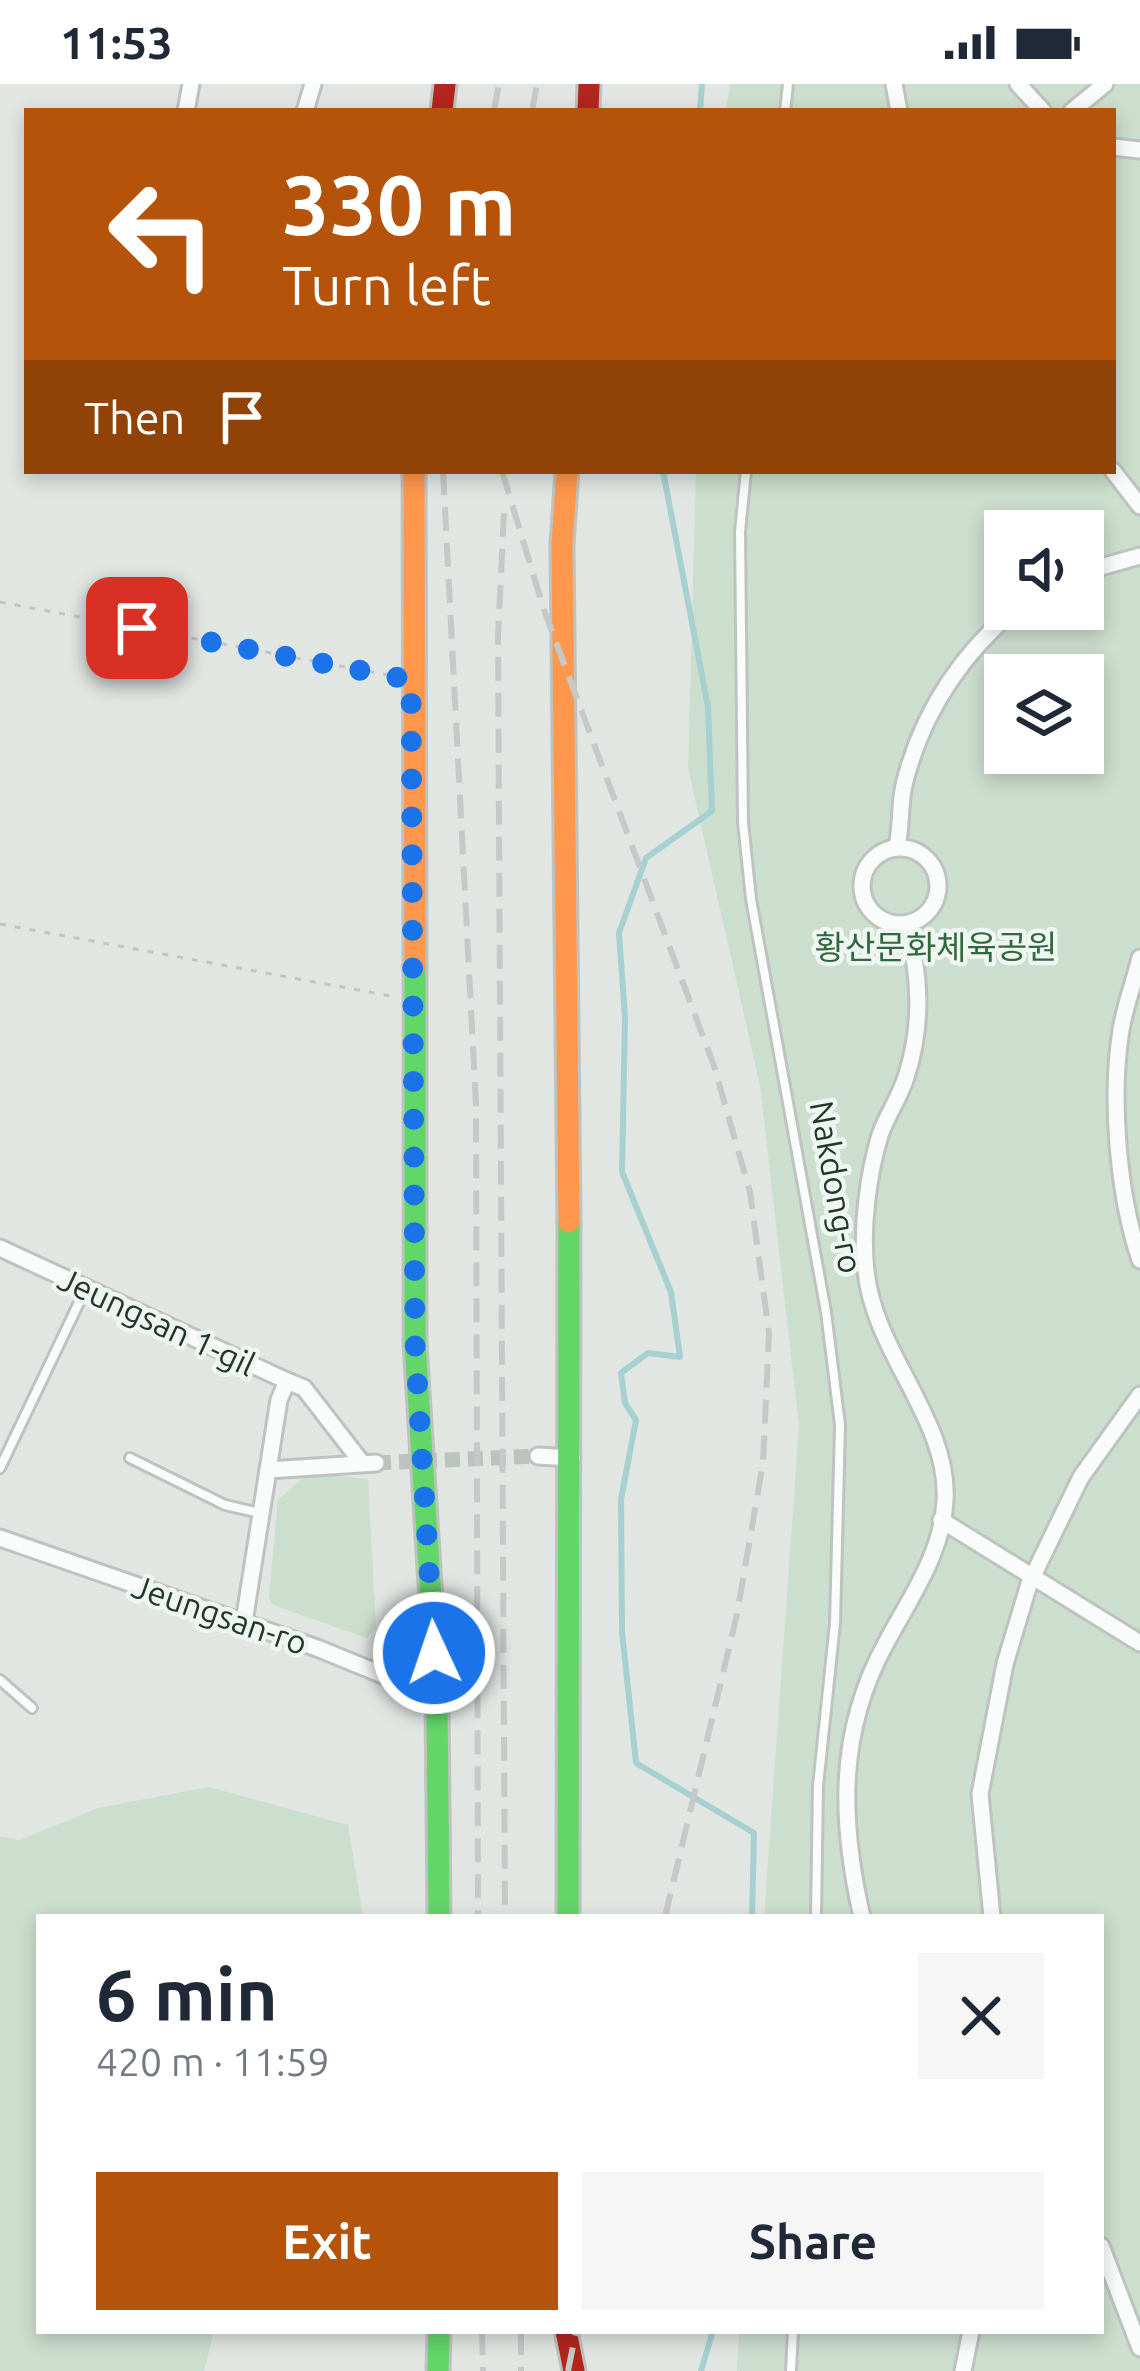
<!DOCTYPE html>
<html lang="en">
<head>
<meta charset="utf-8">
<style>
	:root { --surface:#fff; --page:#f6f6f7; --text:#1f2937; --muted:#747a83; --accent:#b45309 }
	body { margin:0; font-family:Ubuntu,"Noto Sans KR",sans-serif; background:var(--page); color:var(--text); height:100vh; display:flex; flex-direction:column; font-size:45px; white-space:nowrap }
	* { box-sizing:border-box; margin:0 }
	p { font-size:39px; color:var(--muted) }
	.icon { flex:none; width:66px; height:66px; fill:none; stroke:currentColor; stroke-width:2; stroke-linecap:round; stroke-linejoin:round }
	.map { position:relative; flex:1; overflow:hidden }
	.side { position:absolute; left:36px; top:1830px; width:1068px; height:420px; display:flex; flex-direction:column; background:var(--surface); border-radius:0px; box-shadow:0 6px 18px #0003 }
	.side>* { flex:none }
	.banner { position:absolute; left:24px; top:24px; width:1092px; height:366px; border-radius:0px; box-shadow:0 6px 18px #0003; background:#b45309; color:#fff; overflow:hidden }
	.buttons { position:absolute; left:984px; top:426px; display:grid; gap:24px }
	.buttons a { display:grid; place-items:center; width:120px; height:120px; border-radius:0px; background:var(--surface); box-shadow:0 6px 18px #0003; font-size:60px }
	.pin { position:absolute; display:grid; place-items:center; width:102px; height:102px; color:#fff; margin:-51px; border-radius:24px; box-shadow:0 6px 18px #0006 }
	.me { position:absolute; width:132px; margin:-66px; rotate:357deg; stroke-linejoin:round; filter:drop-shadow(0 0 9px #0008) }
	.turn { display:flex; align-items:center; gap:42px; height:252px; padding:0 60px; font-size:54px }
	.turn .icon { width:156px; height:156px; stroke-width:2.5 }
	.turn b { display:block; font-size:84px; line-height:102px }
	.then { display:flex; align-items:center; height:114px; padding:0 60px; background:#0003; gap:24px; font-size:45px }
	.round { display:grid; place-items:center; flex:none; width:126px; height:126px; border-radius:0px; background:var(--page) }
	.summary { display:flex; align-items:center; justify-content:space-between; height:204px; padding:0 60px }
	h1 { font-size:72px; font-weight:700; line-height:90px }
	.action { display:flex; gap:24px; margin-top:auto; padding:24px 60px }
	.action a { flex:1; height:138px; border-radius:0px; background:var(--accent); color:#fff; font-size:48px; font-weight:700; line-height:138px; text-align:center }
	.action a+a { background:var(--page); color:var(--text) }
	.status { display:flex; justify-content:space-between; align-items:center; height:84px; padding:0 60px; background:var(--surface); direction:ltr }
	.status svg { height:33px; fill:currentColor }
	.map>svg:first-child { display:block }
</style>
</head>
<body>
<div class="status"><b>11:53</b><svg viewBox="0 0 49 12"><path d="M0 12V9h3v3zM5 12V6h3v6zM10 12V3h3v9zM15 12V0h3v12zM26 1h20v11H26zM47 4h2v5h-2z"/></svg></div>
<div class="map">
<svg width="1140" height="2287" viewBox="0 0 1140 2287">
	<rect width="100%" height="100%" fill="#e1e6e3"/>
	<g fill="#ccdece" fill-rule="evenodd">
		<path d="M 730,0 L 1140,0 L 1140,2287 L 737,2287 L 739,2247 L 1101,2247 L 1101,1833 L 764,1833 L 799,1342 L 760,1001 L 688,684 L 696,387 L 1113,387 L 1113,27 L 726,27 ZM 1005,447 L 1083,447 L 1083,525 L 1005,525 ZM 1005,591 L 1083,591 L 1083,669 L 1005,669 Z"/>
		<polygon points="309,1389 368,1395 376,1543 367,1554 273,1521 269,1513 278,1416"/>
		<polygon points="209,1703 348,1741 363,1833 39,1833 39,2247 214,2247 204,2287 0,2287 0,1752 20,1756 98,1724"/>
	</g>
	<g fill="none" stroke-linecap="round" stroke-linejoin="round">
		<g stroke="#a6d1d0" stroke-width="6">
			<polyline points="700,27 702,0"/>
			<polyline points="663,387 708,623 712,727 646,774 619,849 625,934 622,1088 671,1208 680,1273 648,1269 621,1289 625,1319 636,1336 621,1415 622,1548 636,1679 754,1749 752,1833"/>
			<polyline points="701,2287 713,2247"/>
		</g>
		<polyline stroke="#bbc3bf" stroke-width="15" stroke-dasharray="15 8" stroke-linecap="butt" points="376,1379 538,1372"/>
		<defs>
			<g id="lane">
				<polyline points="785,27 788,0"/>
				<polyline points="746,387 740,448 743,738 751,815 826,1228 840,1341 835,1539 818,1702 816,1833"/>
				<polyline points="130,1374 225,1421 260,1429"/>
				<polyline points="0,1384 86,1204"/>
				<polyline points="0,1596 32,1624"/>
				<polyline points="791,2287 793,2247"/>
			</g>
			<g id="street">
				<polyline points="894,0 899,27"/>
				<polyline points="1018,0 1043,27"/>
				<polyline points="186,27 191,0"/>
				<polyline points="305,27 313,0"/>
				<polyline points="1072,27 1105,0"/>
				<polyline points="1113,63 1140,66"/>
				<polyline points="1113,387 1140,422"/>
				<polyline points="1083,488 1140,472"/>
				<path d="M 897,762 C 902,741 899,718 905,697 C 923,627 961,571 1015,525"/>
				<circle cx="900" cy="802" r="38"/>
				<path d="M 1140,874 C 1134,898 1125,922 1121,946 C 1110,1015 1118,1110 1140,1176"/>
				<polyline points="0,1164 287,1297 279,1316 244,1538"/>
				<polyline points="287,1297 304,1304 362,1379"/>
				<polyline points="538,1372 572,1374"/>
				<polyline points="268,1386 376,1379"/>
				<polyline points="941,1436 1140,1559"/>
				<polyline points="0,1454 317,1564 437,1613"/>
				<path d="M 862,1833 C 840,1737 837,1648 886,1559 C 910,1514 942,1470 945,1417 C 950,1337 874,1269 866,1187 C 861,1145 868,1091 880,1051 C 887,1031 900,1013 906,993 C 922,945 922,888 905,841"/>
				<polyline points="992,1833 980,1710 1005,1580 1029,1500 1081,1393 1140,1311"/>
				<polyline points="1101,2162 1140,2264"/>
				<polyline points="963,2287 971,2247"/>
			</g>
			<g id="fast">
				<polyline points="415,882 415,1259 437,1613 439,1833"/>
				<polyline points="568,1833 569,1138"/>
				<polyline points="438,2287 439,2247"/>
			</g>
			<g id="slow">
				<polyline points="414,387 415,882"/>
				<polyline points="567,387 562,461 569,1138"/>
			</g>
			<g id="jam">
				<polyline points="442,27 445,0"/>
				<polyline points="588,27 589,0"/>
				<polyline points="566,2247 574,2287"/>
			</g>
		</defs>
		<use href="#lane" stroke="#bec3c0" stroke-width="14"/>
		<use href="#street" stroke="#bec3c0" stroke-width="21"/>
		<use href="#fast" stroke="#bec3c0" stroke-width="27"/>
		<use href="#slow" stroke="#bec3c0" stroke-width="27"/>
		<use href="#jam" stroke="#bec3c0" stroke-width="27"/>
		<g stroke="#bfc6c3" stroke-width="3" stroke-dasharray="6 9" stroke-linecap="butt">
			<polyline points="0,518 393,592"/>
			<polyline points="0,840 396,913"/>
		</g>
		<use href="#lane" stroke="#fafbfb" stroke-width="8"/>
		<use href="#street" stroke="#fafbfb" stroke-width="15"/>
		<use href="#fast" stroke="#63d668" stroke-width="21"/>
		<use href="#slow" stroke="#ff974d" stroke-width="21"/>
		<use href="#jam" stroke="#b3261e" stroke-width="21"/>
		<g stroke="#c6c9c8" stroke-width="6" stroke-dasharray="24 12" stroke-linecap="butt">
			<polyline points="494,27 499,0"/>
			<polyline points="532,27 537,0"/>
			<polyline points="443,387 476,1021 478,1833"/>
			<polyline points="502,387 544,526 714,982 750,1108 769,1249 763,1379 737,1530 665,1833"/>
			<polyline points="504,429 498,553 505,1833"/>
			<polyline points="482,2247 483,2287"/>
			<polyline points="521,2247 521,2287"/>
			<polyline points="568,2287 576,2247"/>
		</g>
	</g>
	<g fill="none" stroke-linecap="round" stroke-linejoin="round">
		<polyline stroke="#1a73e8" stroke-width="21" stroke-dasharray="0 37.8" points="137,544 411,596 415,1259 434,1569"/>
	</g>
	<g text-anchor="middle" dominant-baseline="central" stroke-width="9" stroke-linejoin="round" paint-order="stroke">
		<g font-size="33" fill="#31683e" stroke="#eff5f1">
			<text x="936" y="862">황산문화체육공원</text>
		</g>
		<g font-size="33" fill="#22362e" stroke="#eff5f1">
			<text transform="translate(837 1103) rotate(80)">Nakdong-ro</text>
			<text transform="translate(157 1237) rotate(25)">Jeungsan 1-gil</text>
			<text transform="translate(220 1530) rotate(19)">Jeungsan-ro</text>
		</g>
	</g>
</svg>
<div class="buttons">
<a><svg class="icon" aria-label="sound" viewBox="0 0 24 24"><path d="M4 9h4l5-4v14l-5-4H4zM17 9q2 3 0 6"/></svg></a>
<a><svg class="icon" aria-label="layers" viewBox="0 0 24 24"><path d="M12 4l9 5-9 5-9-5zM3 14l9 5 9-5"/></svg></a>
</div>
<div class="pin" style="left:137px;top:544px;background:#d93025"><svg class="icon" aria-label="arrive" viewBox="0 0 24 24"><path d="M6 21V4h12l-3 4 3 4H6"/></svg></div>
<svg class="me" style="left:434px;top:1569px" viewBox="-20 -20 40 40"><circle r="17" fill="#1a73e8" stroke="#fff" stroke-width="3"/><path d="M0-11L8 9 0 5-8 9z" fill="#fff"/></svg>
<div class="banner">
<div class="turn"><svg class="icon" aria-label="left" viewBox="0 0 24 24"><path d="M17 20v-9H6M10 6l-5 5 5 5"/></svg><div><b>330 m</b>Turn left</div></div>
<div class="then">Then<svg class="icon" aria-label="arrive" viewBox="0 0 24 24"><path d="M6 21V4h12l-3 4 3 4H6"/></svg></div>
</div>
<section class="side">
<div class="summary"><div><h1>6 min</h1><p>420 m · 11:59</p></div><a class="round"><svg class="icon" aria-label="close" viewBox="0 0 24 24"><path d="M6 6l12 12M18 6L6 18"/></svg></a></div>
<div class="action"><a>Exit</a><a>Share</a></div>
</section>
</div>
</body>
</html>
